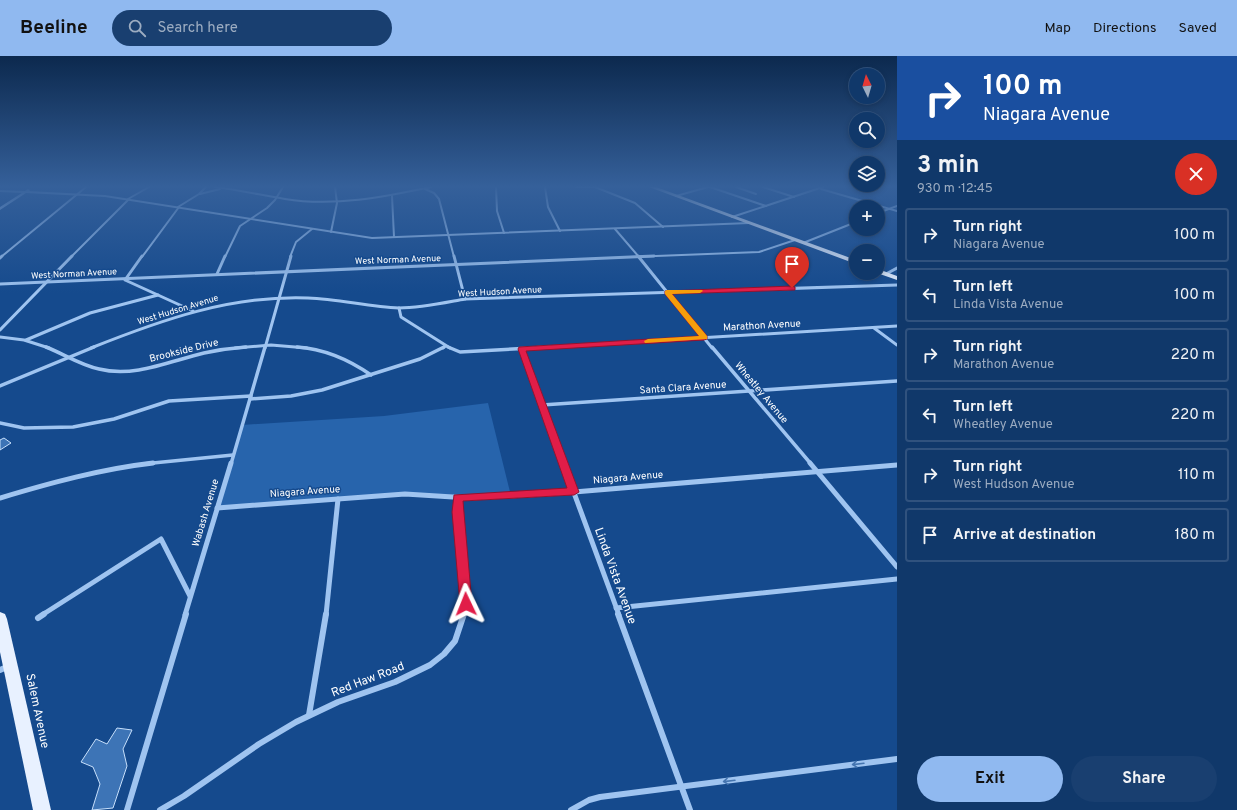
<!DOCTYPE html>
<html lang="en">
<head>
<meta charset="utf-8">
<style>
	:root { --surface:#10386a; --page:#193f70; --text:#f1f3f6; --muted:#9cacc1; --line:#30527e; --accent:#90b9f0 }
	body { margin:0; font-family:Overpass,sans-serif; background:var(--page); color:var(--text); height:100vh; display:flex; flex-direction:column; font-size:15px; white-space:nowrap }
	* { box-sizing:border-box; margin:0 }
	p { font-size:13px; color:var(--muted) }
	.icon { flex:none; width:22px; height:22px; fill:none; stroke:currentColor; stroke-width:2; stroke-linecap:round; stroke-linejoin:round }
	.map { position:relative; flex:1; overflow:hidden }
	.sheet { display:flex; flex-direction:column; background:var(--surface); width:340px }
	.sheet>* { flex:none }
	.hud { background:#1a4fa0; color:#fff; overflow:hidden }
	.needle { width:26px; rotate:355deg }
	.controls { position:absolute; left:849px; top:12px; display:grid; gap:8px }
	.controls a { display:grid; place-items:center; width:36px; height:36px; border-radius:50%; background:var(--surface); box-shadow:0 2px 6px #0003,0 0 0 1px var(--line); font-size:20px }
	.pin { position:absolute; display:grid; place-items:center; width:34px; height:34px; color:#fff; margin:-41px -17px; border-radius:50% 50% 50% 0; rotate:-45deg; box-shadow:0 0 4px #0007 }
	.pin .icon { rotate:45deg }
	.me { position:absolute; width:44px; margin:-22px; rotate:358deg; stroke-linejoin:round; filter:drop-shadow(0 0 3px #0008) }
	.turn { display:flex; align-items:center; gap:14px; height:84px; padding:0 20px; font-size:18px }
	.turn .icon { width:52px; height:52px; stroke-width:2.5 }
	.turn b { display:block; font-size:28px; line-height:34px }
	.round { display:grid; place-items:center; flex:none; width:42px; height:42px; border-radius:21px; background:var(--page) }
	.head { display:flex; align-items:center; justify-content:space-between; height:68px; padding:0 20px }
	h1 { font-size:24px; font-weight:700; line-height:30px }
	.primary-button { display:flex; gap:8px; margin-top:auto; padding:8px 20px }
	.primary-button a { flex:1; height:46px; border-radius:24px; background:var(--accent); color:#111; font-size:16px; font-weight:700; line-height:46px; text-align:center }
	.primary-button a+a { background:var(--page); color:var(--text) }
	ul { padding:0; list-style:none }
	li { display:flex; align-items:center; gap:12px; height:54px; margin:0 8px 6px; padding:0 12px; border:2px solid var(--line); border-radius:4px }
	li div { flex:1 }
	li b { display:block; font-size:15px }
	li em { font-style:normal }
	header { display:flex; align-items:center; gap:24px; box-sizing:border-box; height:56px; padding:0 20px; background:var(--accent); color:#111 }
	header strong { font-size:19px }
	nav { display:flex; gap:22px; margin-inline-start:auto; font-size:14px }
	.search { width:280px; height:36px; background:var(--page); display:flex; align-items:center; gap:10px; box-sizing:border-box; padding:0 14px; border-radius:22px; color:var(--muted); font-size:15px }
	main { display:flex; flex:1; min-height:0 }
	.map>svg:first-child { display:block }
</style>
</head>
<body>
<header>
<strong>Beeline</strong>
<div class="search"><svg class="icon" aria-label="search" viewBox="0 0 24 24"><circle cx="10" cy="10" r="6"/><path d="M15 15l6 6"/></svg>Search here</div>
<nav><a>Map</a><a>Directions</a><a>Saved</a></nav>
</header>
<main>
<div class="map">
<svg width="897" height="754" viewBox="0 0 897 754">
	<rect width="100%" height="100%" fill="#154a8d"/>
	<polygon fill="#2764ac" points="488,347 511,440 491,441 428,438 217,452 242,369 384,360"/>
	<g fill="#3d74b6" stroke="#c6dffb">
		<polygon points="4,382 11,387 0,394 0,384"/>
		<polygon points="117,672 132,674 123,693 127,710 113,752 92,754 100,728 93,711 81,706 96,683 107,688"/>
	</g>
	<g fill="none" stroke-linecap="round" stroke-linejoin="round">
		<g stroke="#9fc4f0" stroke-width="2">
			<path d="M 215,131 C 239,134 261,139 285,143 C 334,151 383,141 431,131"/>
			<polyline points="496,131 497,155 504,177"/>
			<polyline points="545,131 548,151 560,175"/>
			<polyline points="576,131 597,131"/>
			<polyline points="595,131 635,147 663,171"/>
			<polyline points="710,131 766,150"/>
			<polyline points="736,131 756,138"/>
			<polyline points="763,131 794,141"/>
			<polyline points="425,133 434,137 439,143 454,201"/>
			<polyline points="821,133 897,155"/>
			<polyline points="0,135 25,136"/>
			<polyline points="200,138 220,133"/>
			<polyline points="392,140 394,181"/>
			<polyline points="676,140 708,131"/>
			<polyline points="128,143 149,131"/>
			<polyline points="178,151 199,138 206,131"/>
			<polyline points="878,157 897,150"/>
			<polyline points="732,161 823,131"/>
			<polyline points="615,173 639,201"/>
			<polyline points="331,176 337,147 335,131"/>
			<polyline points="803,187 856,166"/>
			<polyline points="1,201 86,131"/>
			<polyline points="71,201 129,143"/>
			<polyline points="142,201 179,151"/>
			<polyline points="225,201 240,170 267,152 275,144 283,131"/>
			<polyline points="290,201 296,186 312,173"/>
			<polyline points="630,201 759,196 795,184"/>
		</g>
		<g stroke="#9fc4f0" stroke-width="3">
			<polyline points="142,200 125,224 193,255"/>
			<polyline points="454,200 465,243"/>
			<polyline points="638,200 712,292"/>
			<polyline points="0,202 2,200"/>
			<polyline points="217,218 225,200"/>
			<polyline points="886,218 897,212"/>
			<polyline points="0,228 654,200"/>
			<polyline points="399,252 401,261 450,292"/>
			<polyline points="874,272 897,289"/>
			<polyline points="0,274 72,200"/>
			<polyline points="0,281 24,284 49,292"/>
			<polyline points="26,284 90,257 158,239"/>
			<path d="M 91,292 C 161,264 231,239 308,242 C 339,243 369,251 399,252 C 421,252 443,247 465,243 L 897,229"/>
			<polyline points="235,292 271,289 307,292"/>
			<polyline points="265,292 291,200"/>
			<polyline points="443,292 445,290"/>
			<polyline points="534,292 897,270"/>
		</g>
		<g stroke="#9fc4f0" stroke-width="3.5">
			<path d="M 46,291 C 64,298 80,309 99,313 C 134,322 170,305 204,297 C 218,294 232,292 246,291"/>
			<path d="M 297,291 C 325,293 348,303 371,319"/>
			<polyline points="448,291 460,296 550,291"/>
			<polyline points="712,291 811,408"/>
			<polyline points="521,293 563,408"/>
			<polyline points="0,330 94,291"/>
			<polyline points="250,343 291,340 322,334 420,303 444,291"/>
			<polyline points="542,349 897,325"/>
			<polyline points="0,367 24,372 73,371 114,363 169,345 251,340"/>
			<polyline points="143,408 233,399"/>
			<polyline points="231,408 265,291"/>
		</g>
		<g stroke="#9fc4f0" stroke-width="5">
			<polyline points="563,407 619,559"/>
			<polyline points="810,407 897,511"/>
			<path d="M 0,442 C 50,427 101,413 153,407"/>
			<path d="M 458,442 C 455,481 473,520 464,559"/>
			<polyline points="217,452 405,438 469,442 562,437 897,409"/>
			<polyline points="616,552 897,523"/>
			<polyline points="42,559 161,483 190,540"/>
			<polyline points="185,559 231,407"/>
			<polyline points="326,559 338,443"/>
		</g>
		<g stroke="#9fc4f0" stroke-width="6">
			<polyline points="618,558 690,754"/>
			<polyline points="38,562 44,558"/>
			<polyline points="0,614 7,611"/>
			<polyline points="309,659 326,558"/>
			<polyline points="127,754 186,558"/>
			<polyline points="160,754 184,740 259,688 296,666 338,646 395,626 430,609 444,598 455,585 464,558"/>
			<polyline points="571,754 589,744 600,741 897,703"/>
		</g>
		<polygon fill="#9fc4f0" fill-rule="evenodd" points="28,133 30,134 29,135 105,139 372,181 749,166 751,167 749,168 372,183 105,141 26,137 0,154 0,151"/>
		<g fill="#e8f1ff" fill-rule="evenodd">
			<polygon points="649,131 656,131 856,204 856,208"/>
			<polygon points="878,213 897,220 897,224 877,217"/>
			<polygon points="0,556 5,558 7,563 51,754 33,754 0,596"/>
		</g>
	</g>
	<defs><path id="oneway-shaft" d="M-6 0H5M1.5-3L5.5 0L1.5 3" fill="none" stroke-width="1.6" stroke-linecap="round" stroke-linejoin="round"/></defs>
	<g stroke="#4575b0">
		<use href="#oneway-shaft" transform="translate(858 708) rotate(173)"/>
		<use href="#oneway-shaft" transform="translate(729 725) rotate(173)"/>
	</g>
	<linearGradient id="sky" x2="0" y2="1"><stop stop-color="#0c294e"/><stop offset="0.55" stop-color="#35609a"/><stop offset="1" stop-color="#35609a" stop-opacity="0"/></linearGradient>
	<rect width="897" height="237" fill="url(#sky)"/>
	<polygon fill="#e11d48" stroke="#92132f" points="792,230 795,231 795,234 672,238 707,280 707,283 704,284 526,295 579,436 574,439 463,445 472,548 470,552 466,554 461,552 460,548 452,456 454,439 567,432 518,293 519,291 699,280 665,238 665,235"/>
	<polygon fill="#f59e0b" points="667,234 702,234 703,235 700,237 672,238 707,280 707,283 645,287 644,285 648,283 699,280 665,238 665,235"/>
	<g text-anchor="middle" dominant-baseline="central" stroke-width="3" stroke-linejoin="round" paint-order="stroke">
		<g font-size="9" fill="#fff" stroke="#154a8d">
			<text transform="translate(398 204) rotate(-2)">West Norman Avenue</text>
			<text transform="translate(74 218) rotate(-3)">West Norman Avenue</text>
			<text transform="translate(500 236) rotate(-3)">West Hudson Avenue</text>
			<text transform="translate(178 254) rotate(-17)">West Hudson Avenue</text>
		</g>
		<g font-size="10" fill="#fff" stroke="#154a8d">
			<text transform="translate(762 270) rotate(-3)">Marathon Avenue</text>
			<text transform="translate(184 295) rotate(-14)">Brookside Drive</text>
			<text transform="translate(683 332) rotate(-4)">Santa Clara Avenue</text>
			<text transform="translate(761 337) rotate(50)">Wheatley Avenue</text>
			<text transform="translate(628 422) rotate(-5)">Niagara Avenue</text>
			<text transform="translate(305 436) rotate(-4)">Niagara Avenue</text>
			<text transform="translate(206 457) rotate(-73)">Wabash Avenue</text>
		</g>
		<g font-size="12" fill="#fff" stroke="#154a8d">
			<text transform="translate(615 520) rotate(70)">Linda Vista Avenue</text>
			<text transform="translate(368 624) rotate(-21)">Red Haw Road</text>
			<text transform="translate(37 655) rotate(78)">Salem Avenue</text>
		</g>
	</g>
</svg>
<div class="controls">
<a><svg class="needle" viewBox="-14 -14 28 28"><path d="M0-13l5 13h-10z" fill="#e53935"/><path d="M0 13l5-13h-10z" fill="#9cacc1"/></svg></a>
<a><svg class="icon" aria-label="search" viewBox="0 0 24 24"><circle cx="10" cy="10" r="6"/><path d="M15 15l6 6"/></svg></a>
<a><svg class="icon" aria-label="layers" viewBox="0 0 24 24"><path d="M12 4l9 5-9 5-9-5zM3 14l9 5 9-5"/></svg></a>
<a>+</a>
<a>−</a>
</div>
<div class="pin" style="left:792px;top:232px;background:#d93025"><svg class="icon" aria-label="arrive" viewBox="0 0 24 24"><path d="M6 21V4h12l-3 4 3 4H6"/></svg></div>
<svg class="me" style="left:466px;top:548px" viewBox="-20 -20 40 40"><path d="M0-17L14 15 0 8-14 15z" fill="#e11d48" stroke="#fff" stroke-width="4"/></svg>
</div>
<section class="sheet">
<div class="hud">
<div class="turn"><svg class="icon" aria-label="right" viewBox="0 0 24 24"><path d="M7 20v-9h11M14 6l5 5-5 5"/></svg><div><b>100 m</b>Niagara Avenue</div></div>
</div>
<div class="head"><div><h1>3 min</h1><p>930 m · 12:45</p></div><a class="round" style="background:#d93025;color:#fff"><svg class="icon" aria-label="close" viewBox="0 0 24 24"><path d="M6 6l12 12M18 6L6 18"/></svg></a></div>
<ul>
<li><svg class="icon" aria-label="right" viewBox="0 0 24 24"><path d="M7 20v-9h11M14 6l5 5-5 5"/></svg><div><b>Turn right</b><p>Niagara Avenue</p></div><em>100 m</em></li>
<li><svg class="icon" aria-label="left" viewBox="0 0 24 24"><path d="M17 20v-9H6M10 6l-5 5 5 5"/></svg><div><b>Turn left</b><p>Linda Vista Avenue</p></div><em>100 m</em></li>
<li><svg class="icon" aria-label="right" viewBox="0 0 24 24"><path d="M7 20v-9h11M14 6l5 5-5 5"/></svg><div><b>Turn right</b><p>Marathon Avenue</p></div><em>220 m</em></li>
<li><svg class="icon" aria-label="left" viewBox="0 0 24 24"><path d="M17 20v-9H6M10 6l-5 5 5 5"/></svg><div><b>Turn left</b><p>Wheatley Avenue</p></div><em>220 m</em></li>
<li><svg class="icon" aria-label="right" viewBox="0 0 24 24"><path d="M7 20v-9h11M14 6l5 5-5 5"/></svg><div><b>Turn right</b><p>West Hudson Avenue</p></div><em>110 m</em></li>
<li><svg class="icon" aria-label="arrive" viewBox="0 0 24 24"><path d="M6 21V4h12l-3 4 3 4H6"/></svg><div><b>Arrive at destination</b></div><em>180 m</em></li>
</ul>
<div class="primary-button"><a>Exit</a><a>Share</a></div>
</section>
</main>
</body>
</html>
